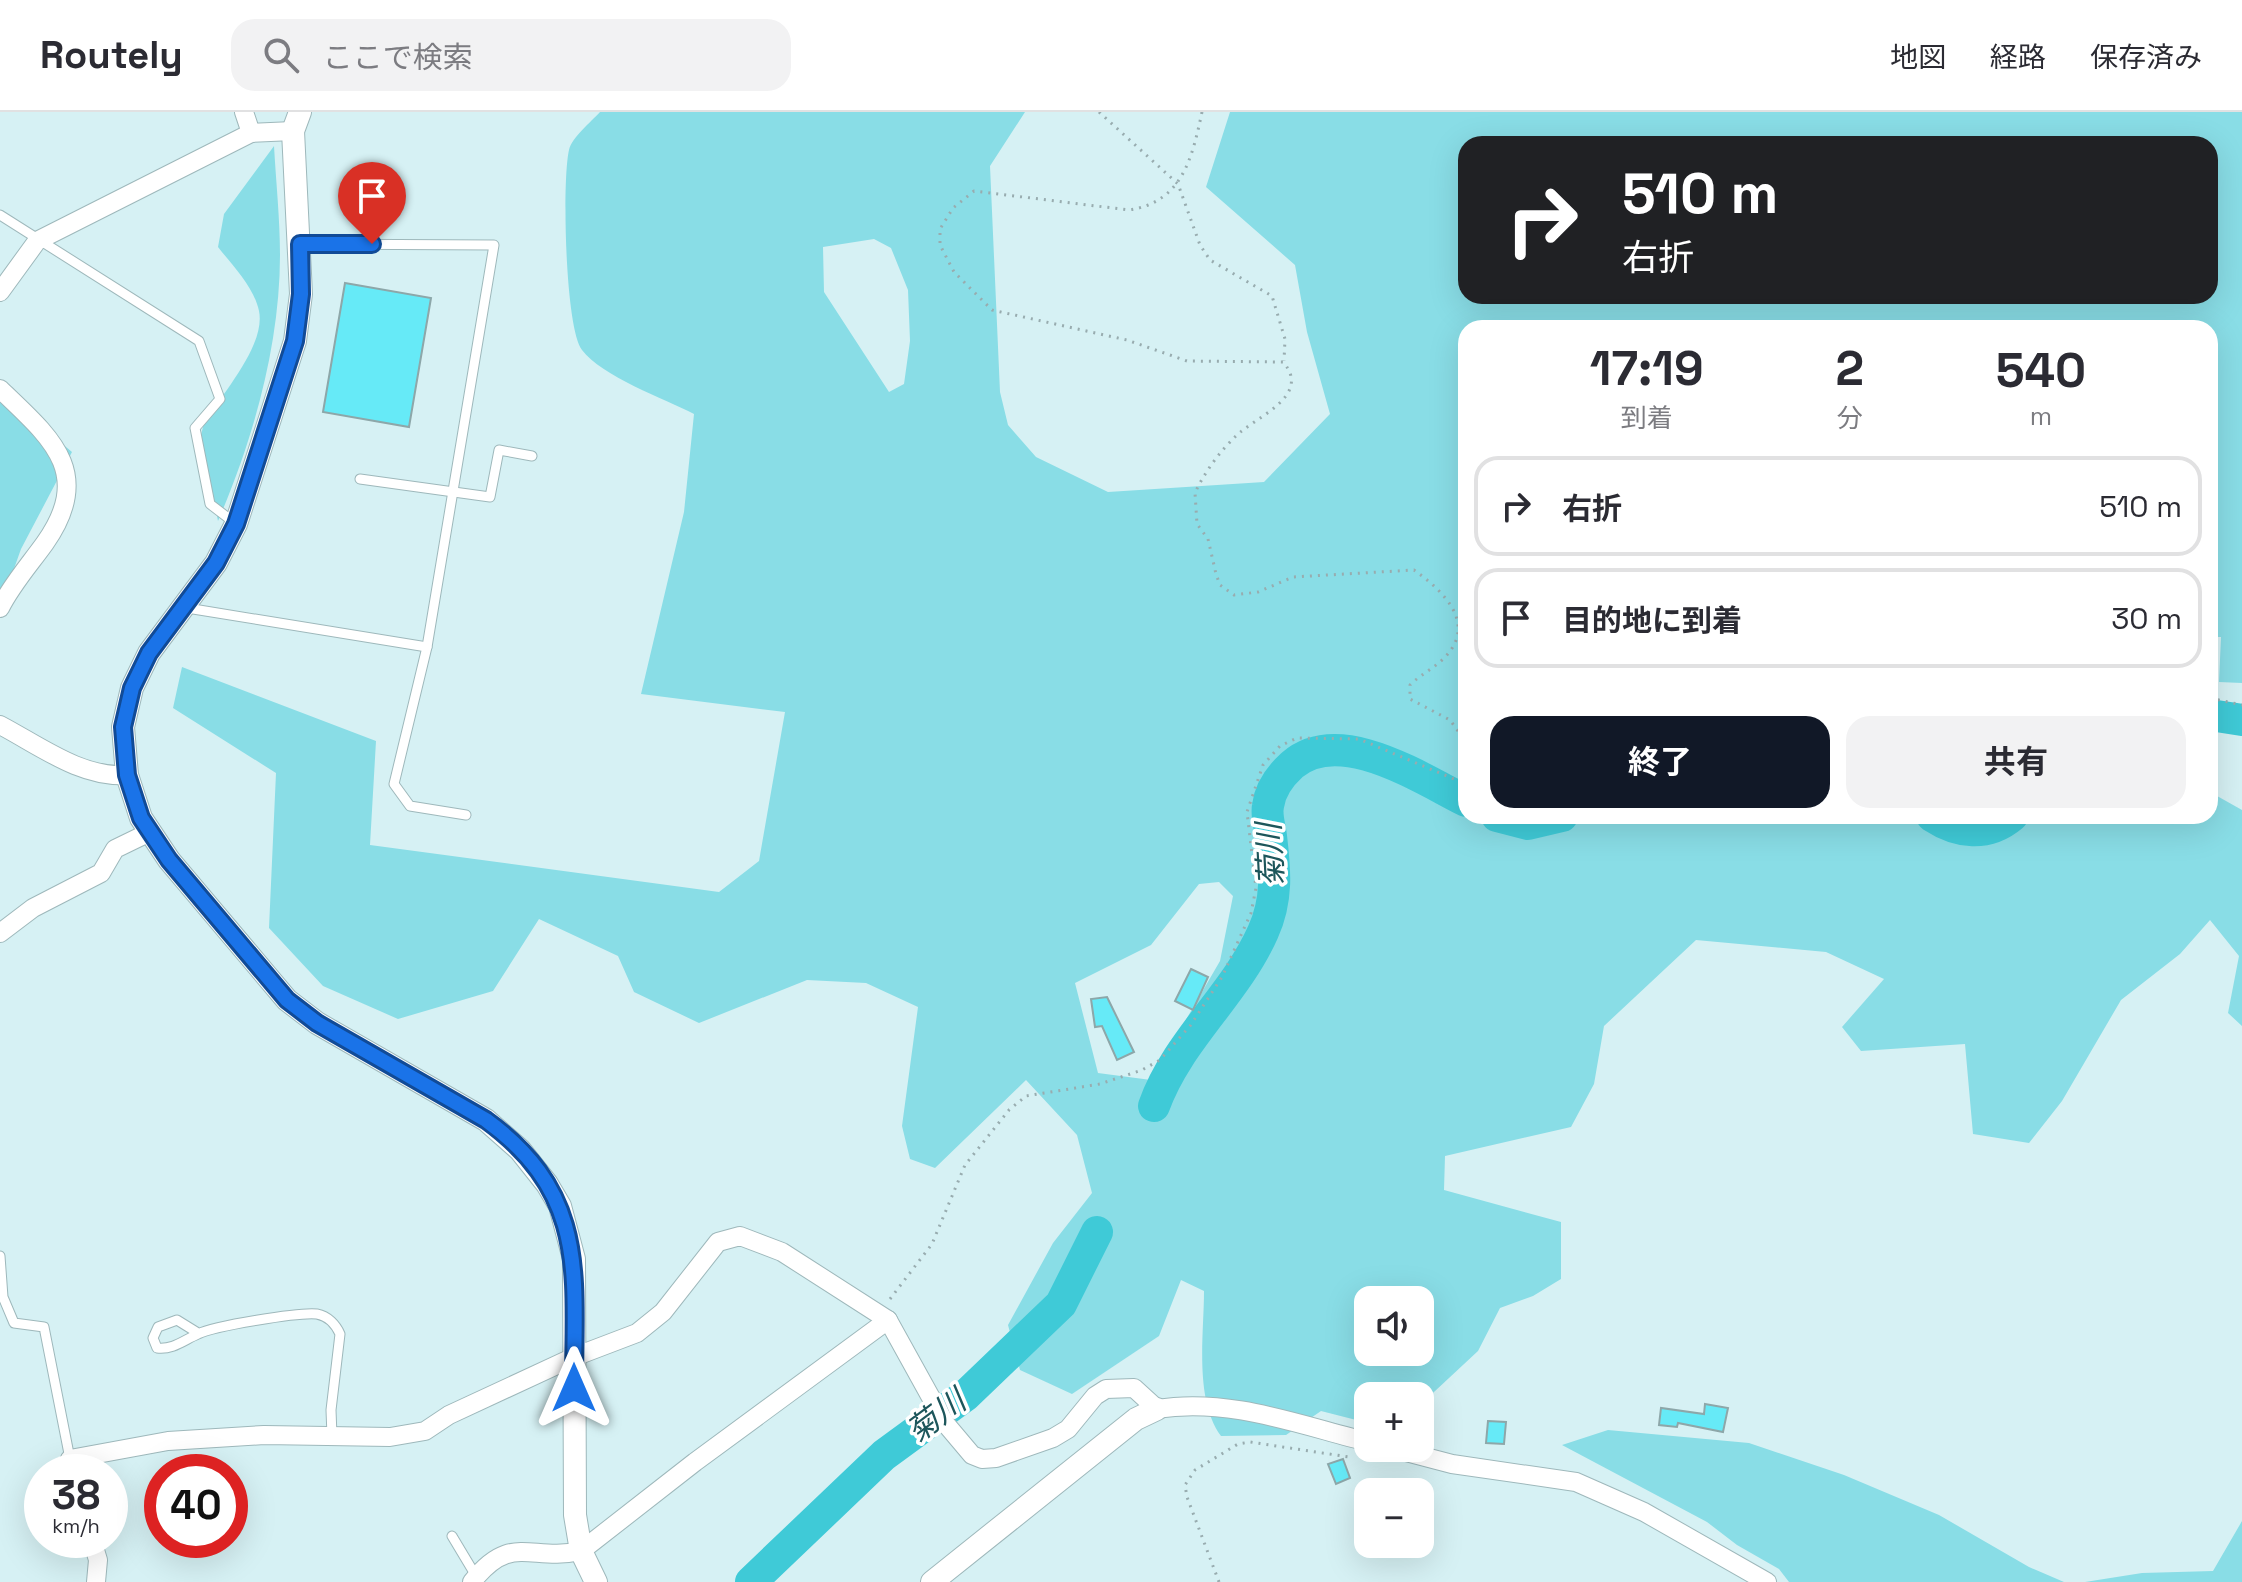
<!DOCTYPE html>
<html lang="ja">
<head>
<meta charset="utf-8">
<style>
	:root { --surface:#fff; --page:#f2f2f3; --text:#2b2b33; --muted:#7c7c81; --line:#e1e1e2; --accent:#111827 }
	body { margin:0; font-family:"Space Grotesk","Noto Sans JP",sans-serif; background:var(--page); color:var(--text); height:100vh; display:flex; flex-direction:column; font-size:30px; white-space:nowrap }
	* { box-sizing:border-box; margin:0 }
	p { font-size:26px; color:var(--muted) }
	.icon { flex:none; width:44px; height:44px; fill:none; stroke:currentColor; stroke-width:2; stroke-linecap:round; stroke-linejoin:round }
	.map { position:relative; flex:1; overflow:hidden }
	.sheet { position:absolute; left:1458px; top:208px; width:760px; height:504px; display:flex; flex-direction:column; background:var(--surface); border-radius:24px; box-shadow:0 8px 32px #0002 }
	.sheet>* { flex:none }
	.hud { position:absolute; left:1458px; top:24px; width:760px; height:168px; border-radius:24px; box-shadow:0 8px 32px #0002; background:#202124; color:#fff; overflow:hidden }
	.controls { position:absolute; left:1354px; top:1174px; display:grid; gap:16px }
	.controls a { display:grid; place-items:center; width:80px; height:80px; border-radius:16px; background:var(--surface); box-shadow:0 8px 32px #0002; font-size:40px }
	.speed { position:absolute; left:24px; top:1342px; display:flex; gap:16px; font-size:40px; font-weight:700; text-align:center }
	.speed>* { display:grid; place-content:center; width:104px; height:104px; border-radius:50%; background:var(--surface); box-shadow:0 8px 32px #0002; line-height:1 }
	.speed small { font-size:20px; font-weight:400 }
	.speed .limit { border:12px solid #d22; background:#fff; color:#111 }
	.pin { position:absolute; display:grid; place-items:center; width:68px; height:68px; color:#fff; margin:-82px -34px; border-radius:50% 50% 50% 0; rotate:-45deg; box-shadow:0 0 8px #0007 }
	.pin .icon { rotate:45deg }
	.me { position:absolute; width:88px; margin:-44px; rotate:0deg; stroke-linejoin:round; filter:drop-shadow(0 0 6px #0008) }
	.turn { display:flex; align-items:center; gap:28px; height:168px; padding:0 32px; font-size:36px }
	.turn .icon { width:104px; height:104px; stroke-width:2.5 }
	.turn b { display:block; font-size:56px; line-height:68px }
	.eta { display:flex; justify-content:space-evenly; align-items:center; height:136px; text-align:center }
	.eta b { font-size:48px; font-weight:700; line-height:56px }
	.action { display:flex; gap:16px; margin-top:auto; padding:16px 32px }
	.action a { flex:1; height:92px; border-radius:24px; background:var(--accent); color:#fff; font-size:32px; font-weight:700; line-height:92px; text-align:center }
	.action a+a { background:var(--page); color:var(--text) }
	ul { padding:0; list-style:none }
	li { display:flex; align-items:center; gap:24px; height:100px; margin:0 16px 12px; padding:0 16px; border:4px solid var(--line); border-radius:24px }
	li div { flex:1 }
	li b { display:block; font-size:30px }
	li em { font-style:normal }
	header { display:flex; align-items:center; gap:48px; box-sizing:border-box; height:112px; padding:0 40px; background:var(--surface); border-bottom:2px solid var(--line) }
	header strong { font-size:38px }
	nav { display:flex; gap:44px; margin-inline-start:auto; font-size:28px }
	.search { width:560px; height:72px; background:var(--page); display:flex; align-items:center; gap:20px; box-sizing:border-box; padding:0 28px; border-radius:24px; color:var(--muted); font-size:30px }
	.map>svg:first-child { display:block }
</style>
</head>
<body>
<header>
<strong>Routely</strong>
<div class="search"><svg class="icon" aria-label="search" viewBox="0 0 24 24"><circle cx="10" cy="10" r="6"/><path d="M15 15l6 6"/></svg>ここで検索</div>
<nav><a>地図</a><a>経路</a><a>保存済み</a></nav>
</header>
<div class="map">
<svg width="2242" height="1470" viewBox="0 0 2242 1470">
	<rect width="100%" height="100%" fill="#d6f1f4"/>
	<g fill="#89dde6" fill-rule="evenodd">
		<path d="M 600,0 L 1025,0 L 990,54 L 1000,280 L 1008,313 L 1036,345 L 1108,380 L 1264,370 L 1330,302 L 1307,220 L 1295,153 L 1206,75 L 1230,0 L 2242,0 L 2242,571 L 2219,570 L 2221,525 L 2210,525 L 2210,216 L 1466,216 L 1466,704 L 2210,704 L 2210,680 L 2242,698 L 2242,914 L 2228,901 L 2239,844 L 2210,808 L 2180,842 L 2121,888 L 2062,989 L 2029,1031 L 1973,1022 L 1965,932 L 1861,939 L 1842,915 L 1884,867 L 1826,840 L 1696,828 L 1604,914 L 1594,972 L 1571,1015 L 1445,1044 L 1444,1078 L 1561,1110 L 1561,1167 L 1533,1184 L 1500,1196 L 1478,1239 L 1420,1293 L 1420,1284 L 1368,1284 L 1368,1311 L 1321,1299 L 1286,1323 L 1221,1324 C 1194,1287 1204,1223 1204,1179 L 1181,1168 L 1159,1224 L 1072,1282 L 1020,1258 L 1008,1213 L 1053,1131 L 1092,1081 L 1077,1023 L 1026,968 L 935,1056 L 910,1047 L 902,1014 L 918,895 L 866,871 L 807,868 L 699,911 L 634,880 L 618,844 L 539,807 L 493,879 L 398,907 L 323,874 L 269,816 L 276,661 L 173,596 L 182,555 L 376,629 L 370,733 L 719,780 L 759,749 L 785,600 L 641,582 L 684,400 L 694,302 C 665,287 601,264 582,238 C 565,216 562,68 569,38 C 572,25 591,10 600,0 ZM 1466,32 L 2210,32 L 2210,184 L 1466,184 ZM 874,127 L 891,136 L 908,178 L 910,229 L 904,272 L 889,280 L 824,180 L 823,135 ZM 1219,770 L 1233,784 L 1220,849 L 1151,968 L 1098,961 L 1075,871 L 1151,833 L 1199,772 ZM 1368,1188 L 1420,1188 L 1420,1240 L 1368,1240 Z"/>
		<path d="M 274,34 C 276,70 280,107 280,143 C 280,233 253,328 218,409 L 201,323 L 204,311 C 222,282 266,233 259,199 C 254,175 232,153 218,135 L 224,102 Z"/>
		<polygon points="0,280 72,340 21,437 0,496"/>
		<polygon points="1608,1318 1749,1331 1844,1363 1939,1403 2029,1455 2064,1470 1789,1470 1779,1457 1737,1433 1707,1410 1562,1333"/>
		<polygon points="2242,1409 2242,1470 2085,1470 2142,1461 2213,1459"/>
	</g>
	<g fill="none" stroke-linecap="round" stroke-linejoin="round">
		<g stroke="#3fcad7" stroke-width="32">
			<polyline points="2210,603 2242,608"/>
			<polyline points="1497,704 1528,712 1562,704"/>
			<path d="M 1932,704 C 1958,721 1987,725 2012,704"/>
			<path d="M 1154,994 C 1177,929 1235,883 1263,820 C 1278,787 1275,758 1271,724 C 1270,715 1266,704 1268,694 C 1270,678 1280,664 1292,653 C 1339,612 1420,666 1466,689"/>
			<polyline points="751,1470 884,1343 966,1283 1061,1192 1097,1120"/>
		</g>
	</g>
	<g fill="#66eaf7" stroke="#8da7a9" stroke-width="2">
		<polygon points="345,171 431,186 409,315 323,300"/>
		<polygon points="1191,857 1208,865 1193,898 1175,889"/>
		<polygon points="1107,885 1134,940 1117,948 1102,914 1095,915 1091,887"/>
		<polygon points="1705,1292 1728,1296 1723,1320 1678,1311 1677,1315 1659,1313 1661,1296 1704,1302"/>
		<polygon points="1488,1309 1506,1310 1504,1332 1486,1331"/>
		<polygon points="1343,1347 1350,1366 1336,1372 1328,1352"/>
	</g>
	<g fill="none" stroke-linecap="round" stroke-linejoin="round">
		<defs>
			<g id="service">
				<polyline points="0,103 199,229 220,287 195,316 210,392 236,412"/>
				<polyline points="300,132 494,133 427,535 394,672 410,694 466,703"/>
				<polyline points="360,367 490,385 499,338 532,344"/>
				<polyline points="187,496 427,535"/>
				<polyline points="0,1144 3,1185 14,1211 44,1215 70,1347"/>
				<path d="M 198,1221 L 177,1208 L 158,1215 L 153,1226 L 157,1236 C 173,1238 184,1228 198,1222 C 214,1214 299,1200 317,1202 C 328,1204 336,1213 340,1222 L 331,1298 L 332,1324"/>
				<polyline points="452,1424 476,1464"/>
			</g>
			<g id="minor">
				<polyline points="244,0 251,21"/>
				<polyline points="0,180 37,129 251,21 293,19"/>
				<path d="M 0,277 C 50,325 95,360 45,431 C 30,452 12,472 0,496"/>
				<path d="M 0,613 C 40,634 81,666 127,663"/>
				<polyline points="0,821 33,796 101,761 115,737 150,720"/>
				<polyline points="1391,1336 1452,1352 1576,1370 1644,1400 1767,1470"/>
				<path d="M 74,1360 L 70,1347 L 168,1329 L 264,1323 L 390,1325 L 425,1319 L 449,1303 L 574,1245 L 637,1221 L 663,1200 L 718,1130 L 740,1124 L 782,1140 L 888,1208 L 945,1311 L 972,1343 L 982,1347 L 996,1346 L 1053,1326 L 1068,1317 L 1095,1284 L 1106,1277 L 1134,1276 L 1157,1297 C 1228,1285 1299,1313 1368,1330"/>
				<polyline points="92,1428 98,1448 96,1470"/>
				<path d="M 472,1470 C 511,1420 530,1450 581,1439 L 695,1350 L 888,1208"/>
			</g>
			<g id="tertiary">
				<polyline points="300,0 293,19 301,182 295,229 236,412 216,451 149,541 132,576 123,615 127,663 141,706 169,748 287,888 317,911 486,1008 520,1038 547,1072 560,1094 574,1147 575,1403 581,1439 596,1470"/>
				<polyline points="932,1470 1136,1307 1157,1297"/>
			</g>
		</defs>
		<use href="#service" stroke="#9eb8bb" stroke-width="11"/>
		<use href="#minor" stroke="#9eb8bb" stroke-width="20"/>
		<use href="#tertiary" stroke="#9eb8bb" stroke-width="24"/>
		<g stroke="#98acaf" stroke-width="3" stroke-dasharray="2 6" stroke-linecap="butt">
			<polyline points="1099,0 1178,72 1200,133 1210,148 1272,184 1285,227 1284,249"/>
			<path d="M 1202,0 C 1192,47 1182,90 1129,98 L 974,79 L 953,96 L 940,117 L 940,133 L 954,160 L 992,198 L 1127,228 L 1187,249 L 1283,250 C 1313,284 1255,305 1236,324 C 1220,339 1204,361 1195,381 L 1197,412 L 1208,427 L 1216,462 L 1220,473 L 1234,483 L 1258,480 L 1293,465 L 1414,458 C 1442,478 1478,511 1445,545 C 1435,556 1421,562 1410,573 L 1410,587 L 1450,608 L 1466,630"/>
			<polyline points="2210,586 2242,593"/>
			<polyline points="890,1187 932,1132 965,1053 1009,998 1026,984 1100,972 1142,958 1160,948 1190,914 1222,865 1251,801 1256,776 1247,700 1263,653 1280,634 1297,626 1359,627 1466,672"/>
			<polyline points="1219,1470 1187,1385 1185,1373 1195,1358 1238,1332 1250,1330 1349,1345"/>
		</g>
		<use href="#service" stroke="#fff" stroke-width="9"/>
		<use href="#minor" stroke="#fff" stroke-width="18"/>
		<use href="#tertiary" stroke="#fff" stroke-width="22"/>
	</g>
	<g fill="none" stroke-linecap="round" stroke-linejoin="round">
		<defs>
			<path id="route" d="M 372,132 L 300,132 L 301,182 L 295,229 L 236,412 L 216,451 L 149,541 L 132,576 L 123,615 L 127,663 L 141,706 L 169,748 L 287,888 L 317,911 L 486,1008 C 589,1083 574,1164 574,1276"/>
		</defs>
		<use href="#route" stroke="#114b97" stroke-width="20"/>
		<use href="#route" stroke="#1a73e8" stroke-width="14"/>
	</g>
	<g text-anchor="middle" dominant-baseline="central" stroke-width="7" stroke-linejoin="round" paint-order="stroke">
		<g font-size="32" font-style="italic" fill="#1d565b" stroke="#fff">
			<text transform="translate(1270 743) rotate(-93)">菊川</text>
			<text transform="translate(936 1304) rotate(-37)">菊川</text>
		</g>
	</g>
</svg>
<div class="controls">
<a><svg class="icon" aria-label="sound" viewBox="0 0 24 24"><path d="M4 9h4l5-4v14l-5-4H4zM17 9q2 3 0 6"/></svg></a>
<a>+</a>
<a>−</a>
</div>
<div class="speed"><div>38<small>km/h</small></div><div class="limit">40</div></div>
<div class="pin" style="left:372px;top:132px;background:#d93025"><svg class="icon" aria-label="arrive" viewBox="0 0 24 24"><path d="M6 21V4h12l-3 4 3 4H6"/></svg></div>
<svg class="me" style="left:574px;top:1276px" viewBox="-20 -20 40 40"><path d="M0-17L14 15 0 8-14 15z" fill="#1a73e8" stroke="#fff" stroke-width="4"/></svg>
<div class="hud">
<div class="turn"><svg class="icon" aria-label="right" viewBox="0 0 24 24"><path d="M7 20v-9h11M14 6l5 5-5 5"/></svg><div><b>510 m</b>右折</div></div>
</div>
<section class="sheet">
<div class="eta">
<div><b>17:19</b><p>到着</p></div>
<div><b>2</b><p>分</p></div>
<div><b>540</b><p>m</p></div>
</div>
<ul>
<li><svg class="icon" aria-label="right" viewBox="0 0 24 24"><path d="M7 20v-9h11M14 6l5 5-5 5"/></svg><div><b>右折</b></div><em>510 m</em></li>
<li><svg class="icon" aria-label="arrive" viewBox="0 0 24 24"><path d="M6 21V4h12l-3 4 3 4H6"/></svg><div><b>目的地に到着</b></div><em>30 m</em></li>
</ul>
<div class="action"><a>終了</a><a>共有</a></div>
</section>
</div>
</body>
</html>
